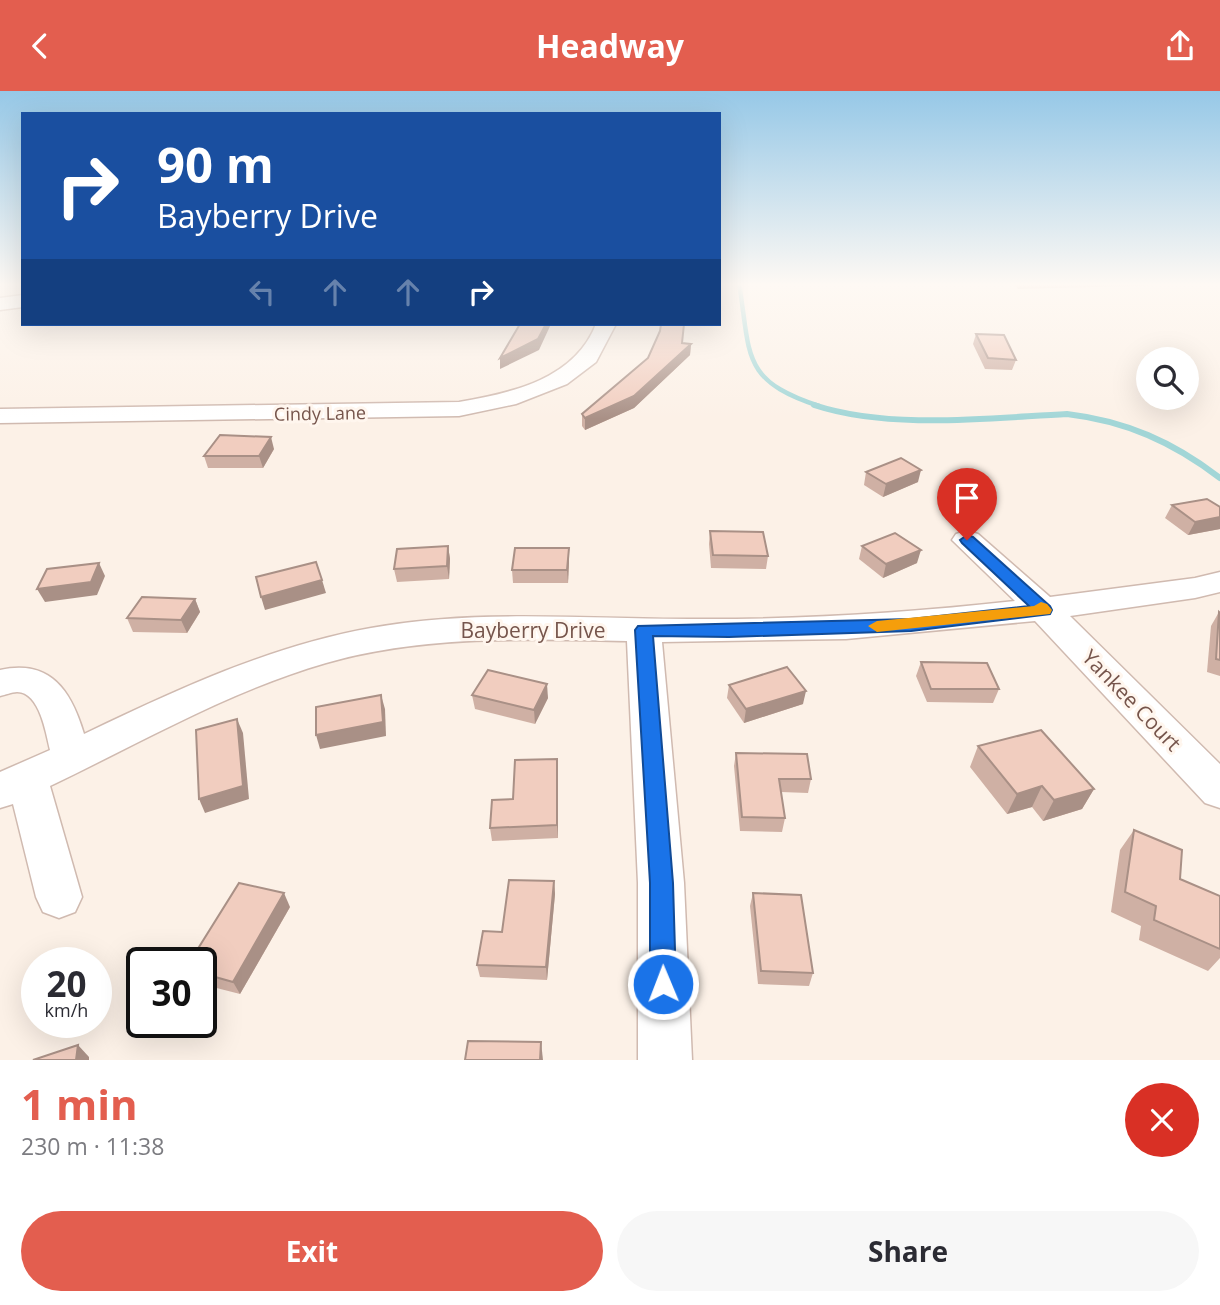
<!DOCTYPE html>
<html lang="en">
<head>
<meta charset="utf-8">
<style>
	:root { --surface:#fff; --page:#f7f7f7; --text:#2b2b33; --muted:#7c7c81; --accent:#e35e4f }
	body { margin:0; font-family:"Open Sans",sans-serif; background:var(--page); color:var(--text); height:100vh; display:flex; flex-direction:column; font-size:26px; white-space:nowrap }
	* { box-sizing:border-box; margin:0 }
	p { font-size:23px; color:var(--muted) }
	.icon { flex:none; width:38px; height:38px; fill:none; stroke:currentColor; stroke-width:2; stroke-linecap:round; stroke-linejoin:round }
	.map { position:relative; height:969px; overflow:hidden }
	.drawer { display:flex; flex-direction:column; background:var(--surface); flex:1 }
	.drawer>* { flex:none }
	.top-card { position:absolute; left:21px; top:21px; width:700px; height:214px; border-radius:0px; box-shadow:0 7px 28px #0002; background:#1a4fa0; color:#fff; overflow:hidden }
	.controls { position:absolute; left:1136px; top:256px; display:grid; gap:14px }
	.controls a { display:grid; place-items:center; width:63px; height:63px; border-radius:50%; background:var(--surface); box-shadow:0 7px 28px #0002; font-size:35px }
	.speed { position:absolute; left:21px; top:856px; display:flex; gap:14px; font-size:35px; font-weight:700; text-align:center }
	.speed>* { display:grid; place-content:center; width:91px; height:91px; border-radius:50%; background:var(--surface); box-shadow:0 7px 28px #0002; line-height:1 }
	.speed small { font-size:18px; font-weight:400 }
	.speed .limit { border:4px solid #111; border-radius:10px; background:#fff; color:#111 }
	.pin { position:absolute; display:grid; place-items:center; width:60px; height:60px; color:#fff; margin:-72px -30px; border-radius:50% 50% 50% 0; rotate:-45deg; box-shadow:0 0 7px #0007 }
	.pin .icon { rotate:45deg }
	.me { position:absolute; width:77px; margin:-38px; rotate:359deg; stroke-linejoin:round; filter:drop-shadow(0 0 5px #0008) }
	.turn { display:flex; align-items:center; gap:24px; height:147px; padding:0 21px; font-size:32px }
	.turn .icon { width:91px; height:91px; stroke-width:2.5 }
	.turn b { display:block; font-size:49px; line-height:60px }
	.lanes { display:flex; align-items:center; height:66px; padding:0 21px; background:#0003; justify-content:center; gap:35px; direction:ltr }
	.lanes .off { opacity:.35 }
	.round { display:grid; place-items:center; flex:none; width:74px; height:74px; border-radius:37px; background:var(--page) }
	.summary { display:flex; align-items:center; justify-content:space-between; height:119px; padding:0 21px }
	h1 { font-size:42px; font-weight:700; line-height:52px; color:var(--accent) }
	.button { display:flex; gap:14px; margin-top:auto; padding:14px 21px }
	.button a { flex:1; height:80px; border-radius:42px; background:var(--accent); color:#fff; font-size:28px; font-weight:700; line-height:80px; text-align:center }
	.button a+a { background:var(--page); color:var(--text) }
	header { display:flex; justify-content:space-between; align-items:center; height:91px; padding:0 21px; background:var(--accent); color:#fff; font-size:32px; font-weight:700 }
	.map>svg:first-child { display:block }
</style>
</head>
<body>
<header><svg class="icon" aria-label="back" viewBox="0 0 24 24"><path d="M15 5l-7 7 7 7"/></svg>Headway<svg class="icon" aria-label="share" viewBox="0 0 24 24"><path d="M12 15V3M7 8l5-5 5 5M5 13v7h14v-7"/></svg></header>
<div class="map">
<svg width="1220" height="969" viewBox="0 0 1220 969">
	<rect width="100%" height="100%" fill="#fcf1e7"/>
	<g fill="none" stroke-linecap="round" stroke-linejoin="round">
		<path stroke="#a2d6d7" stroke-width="4.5" d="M 739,192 C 751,264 740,289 819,315"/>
		<path stroke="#a2d6d7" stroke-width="6" d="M 814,314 C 890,339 988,327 1067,323 C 1126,330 1173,351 1220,387"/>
		<defs>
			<g id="minor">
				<polygon points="23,204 23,216 0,219 0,207"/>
				<path d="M 596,233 L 616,233 L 596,271 L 567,293 L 516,313 L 459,325 L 0,332 L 0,318 L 459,311 C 512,302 575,288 596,233 Z"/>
				<path d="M 967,440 L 978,443 L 1050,506 L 1195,487 L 1220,481 L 1220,501 L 1195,507 L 1070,525 L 1220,673 L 1220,717 L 1205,712 L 1035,530 L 846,548 L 662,551 L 684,792 L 692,969 L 638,969 L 638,792 L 627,550 C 527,548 423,544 326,572 C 229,600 140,652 50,695 L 82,806 L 75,821 L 59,827 L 43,821 L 36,806 L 13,713 L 0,717 L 0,681 L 50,659 C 46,643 40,601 17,601 C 12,601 5,604 0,605 L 0,579 C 50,568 71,599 84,643 C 176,599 270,555 371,537 C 476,518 582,528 688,528 C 797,529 906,522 1015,510 L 952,449 L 956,443 Z"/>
			</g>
		</defs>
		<use href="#minor" stroke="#d0bab0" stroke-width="3"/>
		<use href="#minor" fill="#fff" fill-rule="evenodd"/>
	</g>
	<g fill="#cfb0a4">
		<polygon points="1013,192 1210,192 1210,193 1018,198"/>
		<polygon points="976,243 1016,269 1012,279 985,278 973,253"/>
		<polygon points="682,252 691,253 690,264 634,317 585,339 582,335 582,323"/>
		<polygon points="274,358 263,377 208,377 204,365"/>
		<polygon points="866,381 918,391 883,406 864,394"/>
		<polygon points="1172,414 1220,416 1220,438 1188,444 1165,427"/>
		<polygon points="710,440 768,465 766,478 711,477 709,453"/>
		<polygon points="448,455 450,468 449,488 397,491 394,478"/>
		<polygon points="862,455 917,472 883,487 859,468"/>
		<polygon points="569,470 568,492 513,492 512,479"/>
		<polygon points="195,508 200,521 187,542 133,541 127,527"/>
		<polygon points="1219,521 1220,522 1220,585 1207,581 1211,535"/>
		<polygon points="921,571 999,598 993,612 927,611 916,585"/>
		<polygon points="729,594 803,613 744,632 727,607"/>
		<polygon points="472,604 548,607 535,633 475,618"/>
		<polygon points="978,655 1094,698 1082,718 1043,730 1032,716 1007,723 970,676"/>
		<polygon points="736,662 811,688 808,702 781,701 785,727 782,741 740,740 734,675"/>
		<polygon points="558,681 558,747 492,750 490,737 513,708"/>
		<polygon points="1134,739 1180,788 1220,805 1220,867 1208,880 1139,849 1141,835 1111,821 1120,759"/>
		<polygon points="554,790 555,803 547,889 480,886 477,874 502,841"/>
		<polygon points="753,802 813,882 809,895 758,893 750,815"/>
		<polygon points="290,816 240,903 201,893 201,872"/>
	</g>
	<g fill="#a99086">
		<polygon points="546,233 551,233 539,259 500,278 500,267"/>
		<polygon points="691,253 690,264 634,317 585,339 585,327 681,262"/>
		<polygon points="271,346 274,358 263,377 259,365"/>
		<polygon points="921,379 918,391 883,406 886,393"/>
		<polygon points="1220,426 1220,438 1188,444 1195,431"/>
		<polygon points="448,455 450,468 449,488 447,475"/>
		<polygon points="569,457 569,470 568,492 567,479"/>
		<polygon points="921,459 917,472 883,487 886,473"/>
		<polygon points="99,472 105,485 97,504 45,511 37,498"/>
		<polygon points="322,489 326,502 265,519 261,506"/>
		<polygon points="195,508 200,521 187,542 181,529"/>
		<polygon points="547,593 548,607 535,633 534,619"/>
		<polygon points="806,600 803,613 744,632 746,618"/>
		<polygon points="381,604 385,618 386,645 320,658 316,644"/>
		<polygon points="237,628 243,642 249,708 205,722 199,708"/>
		<polygon points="557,668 558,681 558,747 557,734"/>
		<polygon points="1042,695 1032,716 1007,723 1017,703"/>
		<polygon points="1094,698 1082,718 1043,730 1054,709"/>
		<polygon points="554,790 555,803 547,889 546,876"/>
		<polygon points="284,802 290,816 240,903 233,891"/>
		<polygon points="541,951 543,969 540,969"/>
		<polygon points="78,954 89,966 89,969 76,969"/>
	</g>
	<g fill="#f1cdbf" stroke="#a99086" stroke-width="2">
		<polygon points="520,233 546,233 538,248 500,267"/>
		<polygon points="661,233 684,233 682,252 691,253 634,305 585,327 582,323 648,267 660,240"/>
		<polygon points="976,243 1004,244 1016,269 988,267"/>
		<polygon points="220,344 271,346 259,365 204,365"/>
		<polygon points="901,367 921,379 886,393 866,381"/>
		<polygon points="1207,408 1220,416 1220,426 1195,431 1172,414"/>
		<polygon points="710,440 763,441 768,465 713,464"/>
		<polygon points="895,442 921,459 886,473 862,455"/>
		<polygon points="448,455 447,475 394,478 397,458"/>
		<polygon points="515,457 569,457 567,479 512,479"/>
		<polygon points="316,471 322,489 261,506 256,486"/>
		<polygon points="99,472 91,491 37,498 47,478"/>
		<polygon points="142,506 195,508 181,529 127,527"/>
		<polygon points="1219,521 1220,522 1220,569 1216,568"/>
		<polygon points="921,571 987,572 999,598 931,598"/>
		<polygon points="787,576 806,600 746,618 729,594"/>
		<polygon points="488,579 547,593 534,619 472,604"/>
		<polygon points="381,604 383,631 316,644 316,616"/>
		<polygon points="237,628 243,695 199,708 196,639"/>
		<polygon points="1041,639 1094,698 1054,709 1042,695 1017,703 978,655"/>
		<polygon points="736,662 807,663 811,688 779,688 785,727 742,726"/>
		<polygon points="557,668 557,734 490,737 492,709 513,708 515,669"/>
		<polygon points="1134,739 1182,759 1180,788 1220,805 1220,858 1154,829 1156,815 1125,801"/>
		<polygon points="509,789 554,790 546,876 477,874 483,840 502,841"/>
		<polygon points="239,792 284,802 233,891 201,882 201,872 189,872"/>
		<polygon points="753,802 801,804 813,882 761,880"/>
		<polygon points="468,950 541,951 540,969 465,969"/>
		<polygon points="78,954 76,969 33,969"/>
	</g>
	<linearGradient id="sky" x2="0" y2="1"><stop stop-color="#96c8e7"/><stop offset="0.59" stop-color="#fef9f4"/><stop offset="1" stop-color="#fef9f4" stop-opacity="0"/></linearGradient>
	<rect width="1220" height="328" fill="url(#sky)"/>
	<polygon fill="#1a73e8" stroke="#114b97" stroke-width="2" points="967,444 973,446 1050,515 1052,519 1050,523 911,540 729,546 653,545 673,792 676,893 672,902 663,906 654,902 650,893 650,792 635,539 638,535 911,528 1029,515 962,452 960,449"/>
	<polygon fill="#f59e0b" points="1041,511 1047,513 1052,519 1050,523 877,541 868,535 877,530 1034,515"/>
	<g text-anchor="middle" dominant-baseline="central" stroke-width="6" stroke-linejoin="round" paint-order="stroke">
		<g font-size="18" fill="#76554c" stroke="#fff6ee">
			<text transform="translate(320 322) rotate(-1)">Cindy Lane</text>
		</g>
		<g font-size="21" fill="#76554c" stroke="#fff6ee">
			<text x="533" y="539">Bayberry Drive</text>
			<text transform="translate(1132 609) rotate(46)">Yankee Court</text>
		</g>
	</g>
</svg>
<div class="controls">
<a><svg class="icon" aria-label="search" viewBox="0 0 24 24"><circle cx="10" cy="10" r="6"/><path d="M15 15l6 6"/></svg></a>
</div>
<div class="speed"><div>20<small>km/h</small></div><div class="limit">30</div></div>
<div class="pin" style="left:967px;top:449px;background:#d93025"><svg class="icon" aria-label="arrive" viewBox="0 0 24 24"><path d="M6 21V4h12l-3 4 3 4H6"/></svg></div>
<svg class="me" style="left:663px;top:893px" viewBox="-20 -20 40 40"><circle r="17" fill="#1a73e8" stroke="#fff" stroke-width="3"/><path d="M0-11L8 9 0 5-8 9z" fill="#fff"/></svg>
<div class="top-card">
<div class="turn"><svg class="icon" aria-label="right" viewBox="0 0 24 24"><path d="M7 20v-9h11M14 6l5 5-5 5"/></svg><div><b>90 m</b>Bayberry Drive</div></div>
<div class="lanes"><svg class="icon off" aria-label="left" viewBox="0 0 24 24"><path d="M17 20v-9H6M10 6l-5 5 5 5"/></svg><svg class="icon off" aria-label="ahead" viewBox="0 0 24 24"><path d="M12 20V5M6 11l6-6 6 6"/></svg><svg class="icon off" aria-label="ahead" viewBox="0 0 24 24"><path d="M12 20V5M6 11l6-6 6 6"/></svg><svg class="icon" aria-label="right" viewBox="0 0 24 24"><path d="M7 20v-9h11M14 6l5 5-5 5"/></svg></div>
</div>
</div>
<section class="drawer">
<div class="summary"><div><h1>1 min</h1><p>230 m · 11:38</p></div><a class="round" style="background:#d93025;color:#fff"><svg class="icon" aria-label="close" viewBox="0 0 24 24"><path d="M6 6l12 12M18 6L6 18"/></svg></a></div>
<div class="button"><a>Exit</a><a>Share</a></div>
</section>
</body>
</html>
